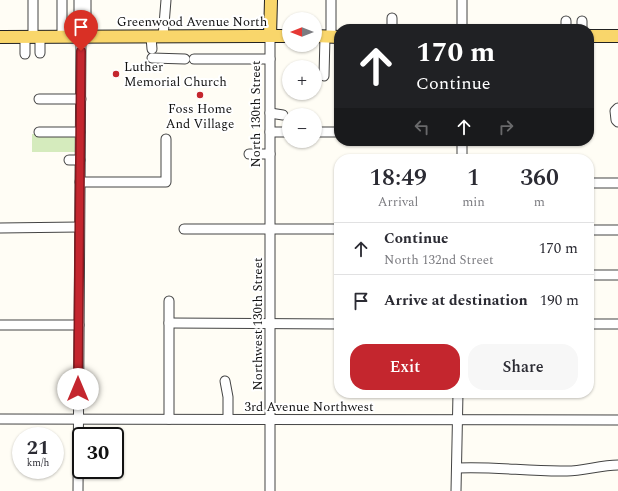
<!DOCTYPE html>
<html lang="en">
<head>
<meta charset="utf-8">
<style>
	:root { --surface:#fff; --page:#f7f7f7; --text:#2b2b33; --muted:#7c7c81; --line:#e1e1e2; --accent:#c4262e }
	body { margin:0; font-family:Spectral,serif; background:var(--page); color:var(--text); height:100vh; display:flex; flex-direction:column; font-size:15px; white-space:nowrap }
	* { box-sizing:border-box; margin:0 }
	p { font-size:13px; color:var(--muted) }
	.icon { flex:none; width:22px; height:22px; fill:none; stroke:currentColor; stroke-width:2; stroke-linecap:round; stroke-linejoin:round }
	.map { position:relative; flex:1; overflow:hidden }
	.side { position:absolute; left:334px; top:154px; width:260px; height:244px; display:flex; flex-direction:column; background:var(--surface); border-radius:16px; box-shadow:0 1px 3px #0004 }
	.side>* { flex:none }
	.guide { position:absolute; left:334px; top:24px; width:260px; height:122px; border-radius:16px; box-shadow:0 1px 3px #0004; background:#202124; color:#fff; overflow:hidden }
	.needle { width:26px; rotate:270deg }
	.fabs { position:absolute; left:282px; top:12px; display:grid; gap:8px }
	.fabs a { display:grid; place-items:center; width:40px; height:40px; border-radius:50%; background:var(--surface); box-shadow:0 1px 3px #0004; font-size:20px }
	.speed { position:absolute; left:12px; top:427px; display:flex; gap:8px; font-size:20px; font-weight:700; text-align:center }
	.speed>* { display:grid; place-content:center; width:52px; height:52px; border-radius:50%; background:var(--surface); box-shadow:0 1px 3px #0004; line-height:1 }
	.speed small { font-size:10px; font-weight:400 }
	.speed .limit { border:2px solid #111; border-radius:6px; background:#fff; color:#111 }
	.pin { position:absolute; display:grid; place-items:center; width:34px; height:34px; color:#fff; margin:-41px -17px; border-radius:50% 50% 50% 0; rotate:-45deg; box-shadow:0 0 4px #0007 }
	.pin .icon { rotate:45deg }
	.me { position:absolute; width:44px; margin:-22px; rotate:0deg; stroke-linejoin:round; filter:drop-shadow(0 0 3px #0008) }
	.turn { display:flex; align-items:center; gap:14px; height:84px; padding:0 16px; font-size:18px }
	.turn .icon { width:52px; height:52px; stroke-width:2.5 }
	.turn b { display:block; font-size:28px; line-height:34px }
	.lanes { display:flex; align-items:center; height:38px; padding:0 16px; background:#0003; justify-content:center; gap:20px; direction:ltr }
	.lanes .off { opacity:.35 }
	.eta { display:flex; justify-content:space-evenly; align-items:center; height:68px; text-align:center }
	.eta b { font-size:24px; font-weight:600; line-height:28px }
	.button { display:flex; gap:8px; margin-top:auto; padding:8px 16px }
	.button a { flex:1; height:46px; border-radius:16px; background:var(--accent); color:#fff; font-size:16px; font-weight:600; line-height:46px; text-align:center }
	.button a+a { background:var(--page); color:var(--text) }
	ul { padding:0; list-style:none }
	li { display:flex; align-items:center; gap:12px; height:52px; padding:0 16px; border-top:1px solid var(--line) }
	li div { flex:1 }
	li b { display:block; font-size:15px }
	li em { font-style:normal }
	.map>svg:first-child { display:block }
</style>
</head>
<body>
<div class="map">
<svg width="618" height="491" viewBox="0 0 618 491">
	<rect width="100%" height="100%" fill="#fffdf5"/>
	<rect fill="#d5ebbd" x="32" y="134" width="44" height="18"/>
	<g fill="none" stroke-linecap="round" stroke-linejoin="round">
		<defs>
			<g id="minor">
				<polyline points="33,0 33,36"/>
				<polyline points="79,0 79,37"/>
				<polyline points="86,0 86,37"/>
				<polyline points="331,0 331,36"/>
				<polyline points="392,18 392,29"/>
				<polyline points="566,21 566,29"/>
				<polyline points="582,21 582,29"/>
				<polyline points="462,29 462,0"/>
				<polyline points="25,37 25,54"/>
				<polyline points="62,37 62,0"/>
				<polyline points="151,37 152,49"/>
				<polyline points="163,37 166,0"/>
				<polyline points="40,53 40,36"/>
				<polyline points="152,58 185,59"/>
				<polyline points="194,59 270,59"/>
				<polyline points="324,76 325,36"/>
				<polyline points="39,99 81,99"/>
				<polyline points="618,108 615,111 616,120 618,122"/>
				<polyline points="270,113 283,115"/>
				<polyline points="39,132 80,132"/>
				<polyline points="270,132 289,132"/>
				<polyline points="315,132 339,132"/>
				<polyline points="249,154 270,154"/>
				<polyline points="462,159 462,141"/>
				<polyline points="69,160 80,160"/>
				<polyline points="80,182 166,182 166,139"/>
				<polyline points="589,183 618,183"/>
				<polyline points="0,228 79,227"/>
				<polyline points="184,229 339,229"/>
				<polyline points="589,230 618,230"/>
				<polyline points="589,275 618,275"/>
				<polyline points="169,301 169,419"/>
				<polyline points="169,323 339,324"/>
				<polyline points="589,324 618,324"/>
				<polyline points="0,325 79,325"/>
				<polyline points="225,381 228,397 228,419"/>
				<polyline points="0,419 618,420"/>
				<path d="M 457,468 C 494,466 530,472 567,471 C 583,471 601,465 618,465"/>
				<polyline points="78,491 81,37"/>
				<polyline points="270,491 270,36"/>
				<polyline points="456,491 458,393"/>
			</g>
			<g id="major">
				<polyline points="270,36 271,0"/>
				<polyline points="315,36 339,37"/>
				<polyline points="589,36 618,36"/>
				<polyline points="0,37 289,36"/>
			</g>
		</defs>
		<use href="#minor" stroke="#444" stroke-width="11"/>
		<use href="#major" stroke="#222" stroke-width="14"/>
		<use href="#minor" stroke="#fff" stroke-width="9"/>
		<use href="#major" stroke="#f9d66b" stroke-width="12"/>
	</g>
	<g fill="none" stroke-linecap="round" stroke-linejoin="round">
		<defs>
			<polyline id="route" points="78,389 81,51"/>
		</defs>
		<use href="#route" stroke="#7f191e" stroke-width="10"/>
		<use href="#route" stroke="#c4262e" stroke-width="7"/>
	</g>
	<g fill="#c4262e" stroke="#fff" stroke-width="1.5">
		<circle cx="116" cy="74" r="4"/>
		<circle cx="200" cy="95" r="4"/>
	</g>
	<g text-anchor="middle" dominant-baseline="central" stroke-width="4" stroke-linejoin="round" paint-order="stroke">
		<g font-size="13" fill="#111" stroke="#fff">
			<text x="192" y="22">Greenwood Avenue North</text>
			<text transform="translate(256 114) rotate(-90)">North 130th Street</text>
			<text transform="translate(258 324) rotate(-90)">Northwest 130th Street</text>
			<text x="309" y="407">3rd Avenue Northwest</text>
		</g>
		<g font-size="13" fill="#111" stroke="#fff" text-anchor="start">
			<text x="124" y="67">Luther<tspan x="124" dy="15">Memorial Church</tspan></text>
			<text x="200" y="109" text-anchor="middle">Foss Home<tspan x="200" dy="15">And Village</tspan></text>
		</g>
	</g>
</svg>
<div class="fabs">
<a><svg class="needle" viewBox="-14 -14 28 28"><path d="M0-13l5 13h-10z" fill="#e53935"/><path d="M0 13l5-13h-10z" fill="#7c7c81"/></svg></a>
<a>+</a>
<a>−</a>
</div>
<div class="speed"><div>21<small>km/h</small></div><div class="limit">30</div></div>
<div class="pin" style="left:81px;top:51px;background:#d93025"><svg class="icon" aria-label="arrive" viewBox="0 0 24 24"><path d="M6 21V4h12l-3 4 3 4H6"/></svg></div>
<svg class="me" style="left:78px;top:389px" viewBox="-20 -20 40 40"><circle r="19" fill="#fff"/><path d="M0-13L10 11 0 6-10 11z" fill="#c4262e"/></svg>
<div class="guide">
<div class="turn"><svg class="icon" aria-label="ahead" viewBox="0 0 24 24"><path d="M12 20V5M6 11l6-6 6 6"/></svg><div><b>170 m</b>Continue</div></div>
<div class="lanes"><svg class="icon off" aria-label="left" viewBox="0 0 24 24"><path d="M17 20v-9H6M10 6l-5 5 5 5"/></svg><svg class="icon" aria-label="ahead" viewBox="0 0 24 24"><path d="M12 20V5M6 11l6-6 6 6"/></svg><svg class="icon off" aria-label="right" viewBox="0 0 24 24"><path d="M7 20v-9h11M14 6l5 5-5 5"/></svg></div>
</div>
<section class="side">
<div class="eta">
<div><b>18:49</b><p>Arrival</p></div>
<div><b>1</b><p>min</p></div>
<div><b>360</b><p>m</p></div>
</div>
<ul>
<li><svg class="icon" aria-label="ahead" viewBox="0 0 24 24"><path d="M12 20V5M6 11l6-6 6 6"/></svg><div><b>Continue</b><p>North 132nd Street</p></div><em>170 m</em></li>
<li><svg class="icon" aria-label="arrive" viewBox="0 0 24 24"><path d="M6 21V4h12l-3 4 3 4H6"/></svg><div><b>Arrive at destination</b></div><em>190 m</em></li>
</ul>
<div class="button"><a>Exit</a><a>Share</a></div>
</section>
</div>
</body>
</html>
